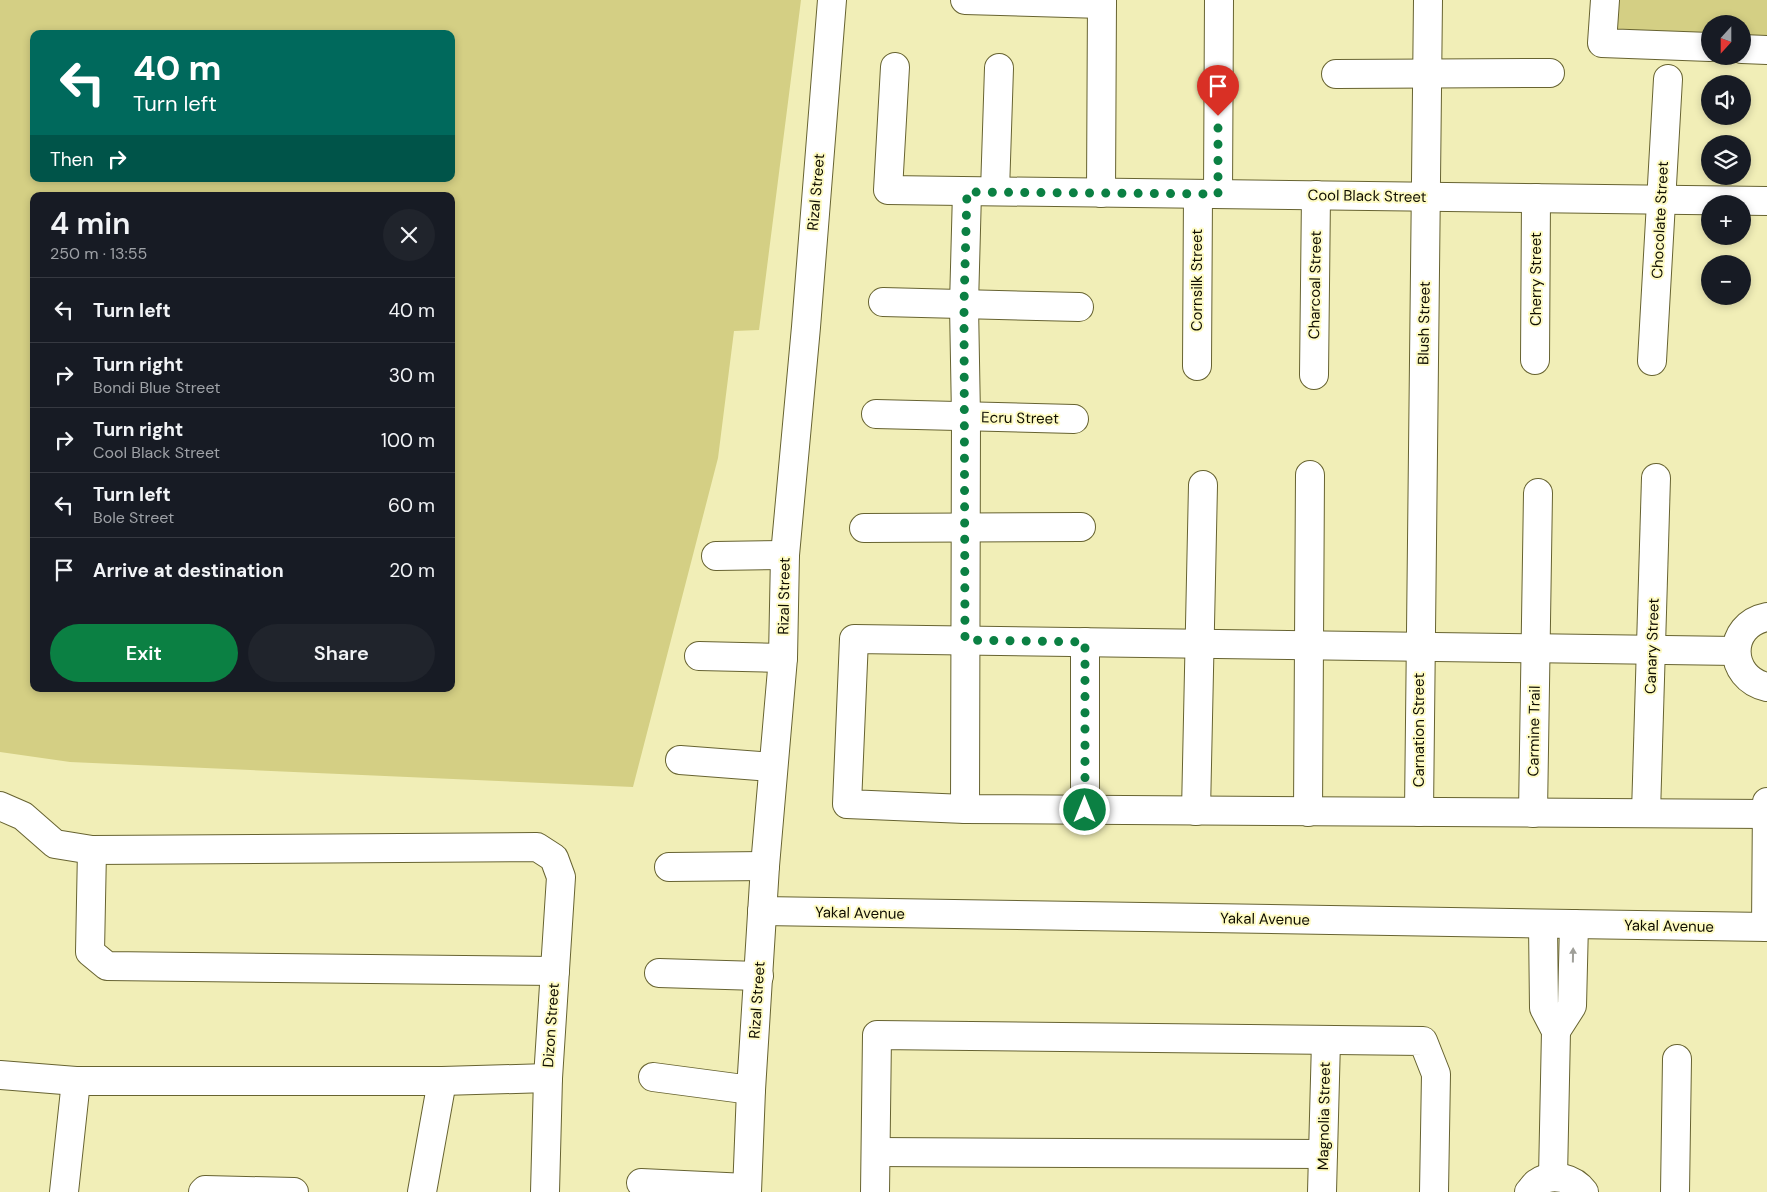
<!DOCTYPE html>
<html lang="en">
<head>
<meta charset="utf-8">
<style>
	:root { --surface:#171b24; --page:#20242c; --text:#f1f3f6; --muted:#9ea1a6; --line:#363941; --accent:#0b8043 }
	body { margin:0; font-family:"DM Sans",sans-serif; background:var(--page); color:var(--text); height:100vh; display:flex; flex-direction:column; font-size:19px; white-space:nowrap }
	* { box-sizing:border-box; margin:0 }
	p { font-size:16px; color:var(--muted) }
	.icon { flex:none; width:28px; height:28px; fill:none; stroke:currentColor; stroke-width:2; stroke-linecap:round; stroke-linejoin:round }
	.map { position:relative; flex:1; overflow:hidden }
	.side { position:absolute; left:30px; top:192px; width:425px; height:500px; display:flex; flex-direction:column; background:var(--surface); border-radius:10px; box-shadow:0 2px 8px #0003 }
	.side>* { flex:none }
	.guide { position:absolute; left:30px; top:30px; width:425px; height:152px; border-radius:10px; box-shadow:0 2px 8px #0003; background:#00695c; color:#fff; overflow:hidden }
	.needle { width:32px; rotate:201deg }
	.controls { position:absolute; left:1701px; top:15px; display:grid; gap:10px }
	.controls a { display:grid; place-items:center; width:50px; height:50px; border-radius:50%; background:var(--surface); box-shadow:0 2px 8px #0003; font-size:25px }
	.pin { position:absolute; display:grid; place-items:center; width:42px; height:42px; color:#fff; margin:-51px -21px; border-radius:50% 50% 50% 0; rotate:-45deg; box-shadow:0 0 5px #0007 }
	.pin .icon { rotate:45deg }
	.me { position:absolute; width:55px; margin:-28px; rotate:0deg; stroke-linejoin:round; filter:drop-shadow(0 0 4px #0008) }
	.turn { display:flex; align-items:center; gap:18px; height:105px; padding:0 20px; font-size:22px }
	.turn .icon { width:65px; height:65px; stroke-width:2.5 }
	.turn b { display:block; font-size:35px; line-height:42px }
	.then { display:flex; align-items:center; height:48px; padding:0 20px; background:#0003; gap:10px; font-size:19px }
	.round { display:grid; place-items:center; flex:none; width:52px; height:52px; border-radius:26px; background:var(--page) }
	.head { display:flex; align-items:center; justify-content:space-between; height:85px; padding:0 20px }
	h1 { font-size:30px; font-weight:600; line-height:38px }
	.action { display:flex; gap:10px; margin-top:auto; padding:10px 20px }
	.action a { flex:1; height:58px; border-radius:30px; background:var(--accent); color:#fff; font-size:20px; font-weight:600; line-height:58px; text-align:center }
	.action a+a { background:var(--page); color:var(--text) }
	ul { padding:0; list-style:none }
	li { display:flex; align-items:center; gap:15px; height:65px; padding:0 20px; border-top:1px solid var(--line) }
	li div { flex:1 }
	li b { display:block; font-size:19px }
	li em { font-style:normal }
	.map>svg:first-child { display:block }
</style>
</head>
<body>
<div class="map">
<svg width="1767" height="1192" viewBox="0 0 1767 1192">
	<rect width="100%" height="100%" fill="#f1eeb7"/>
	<g fill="#d4cf84" fill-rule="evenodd">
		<path d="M 0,0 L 801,0 L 759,330 L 734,331 L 718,458 L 633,787 L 70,762 L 0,752 ZM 34,34 L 451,34 L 451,179 L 34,179 ZM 34,196 L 451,196 L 451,689 L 34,689 Z"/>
		<path d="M 1597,0 L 1767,0 L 1767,64 L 1592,54 ZM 1710,24 L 1742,24 L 1742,56 L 1710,56 Z"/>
	</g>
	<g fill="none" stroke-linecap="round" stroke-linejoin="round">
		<defs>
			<g id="minor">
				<polyline points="965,0 1102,4"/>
				<polyline points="1605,0 1602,43 1710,47"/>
				<polyline points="1742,49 1767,50"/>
				<polyline points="895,67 888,190 1767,201"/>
				<polyline points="1336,74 1550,73"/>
				<polyline points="995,191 999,68"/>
				<polyline points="1101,193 1102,0"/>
				<polyline points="1218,194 1219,0"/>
				<polyline points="883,302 1079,307"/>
				<polyline points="1535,360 1536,198"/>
				<polyline points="1652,361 1668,79"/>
				<polyline points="1197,366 1198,194"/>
				<polyline points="1314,375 1316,195"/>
				<polyline points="876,414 1074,419"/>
				<polyline points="864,528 1081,527"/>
				<polyline points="716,556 785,555"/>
				<path d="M 1767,617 C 1726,625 1727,678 1767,687"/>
				<polyline points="1085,642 1085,810"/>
				<polyline points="1736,651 854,639 847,804 965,809 1767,814"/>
				<polyline points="699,656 783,658"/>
				<polyline points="680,760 772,767"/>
				<polyline points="0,806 23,816 55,844 92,850 537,847 554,858 561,877 548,1078 545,1192"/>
				<polyline points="965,809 966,417 964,305 967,192"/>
				<polyline points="1196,811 1203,485"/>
				<polyline points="1308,812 1310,475"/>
				<polyline points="1419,812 1428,0"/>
				<polyline points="1533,813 1538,493"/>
				<polyline points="1646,813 1656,478"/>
				<polyline points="92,850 90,952 107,966 555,971"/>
				<polyline points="669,867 765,866"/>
				<polyline points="762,911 1767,927"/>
				<polyline points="1543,924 1544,1008 1556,1031 1553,1177"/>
				<polyline points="1766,927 1767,802"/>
				<polyline points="659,973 759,976"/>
				<polyline points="1556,1031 1572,1006 1574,924"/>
				<polyline points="0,1075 76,1081 442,1081 548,1078"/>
				<polyline points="653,1077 751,1090"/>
				<polyline points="876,1152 1323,1154"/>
				<polyline points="641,1183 747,1188"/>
				<polyline points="64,1192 76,1081"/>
				<polyline points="203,1192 205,1190 294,1192"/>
				<polyline points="422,1192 442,1081"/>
				<polyline points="747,1192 751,1090 765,866 783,658 785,555 806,327 832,0"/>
				<polyline points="875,1192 877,1035 1423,1041 1436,1074 1434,1192"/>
				<polyline points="1322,1192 1326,1041"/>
				<path d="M 1529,1192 C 1532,1189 1534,1185 1537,1183 C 1552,1172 1574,1178 1584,1192"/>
				<polyline points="1675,1192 1677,1059"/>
			</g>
		</defs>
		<use href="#minor" stroke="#676331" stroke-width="30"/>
		<polyline stroke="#7f7c5a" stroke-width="3" stroke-dasharray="2.5 2.5" stroke-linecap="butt" points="1720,18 1736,19"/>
		<use href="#minor" stroke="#fff" stroke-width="28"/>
	</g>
	<defs><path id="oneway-solid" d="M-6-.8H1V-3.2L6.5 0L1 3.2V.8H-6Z" transform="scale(1.25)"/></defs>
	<use fill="#9f9f99" href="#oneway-solid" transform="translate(1573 955) rotate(-89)"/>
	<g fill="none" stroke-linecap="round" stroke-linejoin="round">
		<polyline stroke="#0b8043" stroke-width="9" stroke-dasharray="0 16.2" points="1085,810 1085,642 965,640 964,305 967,192 1218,194 1218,116"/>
	</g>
	<g text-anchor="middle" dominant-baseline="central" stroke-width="4" stroke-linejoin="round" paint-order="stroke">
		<g font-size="15" fill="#100e00" stroke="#fefbc4">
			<text transform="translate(816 192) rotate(-85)">Rizal Street</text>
			<text transform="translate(1367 196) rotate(1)">Cool Black Street</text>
			<text transform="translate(1660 220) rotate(-87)">Chocolate Street</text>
			<text transform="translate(1536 279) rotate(-90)">Cherry Street</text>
			<text transform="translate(1197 280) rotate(-90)">Cornsilk Street</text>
			<text transform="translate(1315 285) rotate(-89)">Charcoal Street</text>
			<text transform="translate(1424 323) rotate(-89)">Blush Street</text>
			<text transform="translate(1020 418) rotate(1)">Ecru Street</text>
			<text transform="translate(784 596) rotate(-89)">Rizal Street</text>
			<text transform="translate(1652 646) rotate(-88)">Canary Street</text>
			<text transform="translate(1419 730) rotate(-90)">Carnation Street</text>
			<text transform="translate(1534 731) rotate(-89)">Carmine Trail</text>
			<text transform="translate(860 913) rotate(1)">Yakal Avenue</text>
			<text transform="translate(1265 919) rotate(1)">Yakal Avenue</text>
			<text transform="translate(1669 926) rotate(1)">Yakal Avenue</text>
			<text transform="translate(757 1000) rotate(-86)">Rizal Street</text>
			<text transform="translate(551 1025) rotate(-86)">Dizon Street</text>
			<text transform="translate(1324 1116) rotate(-89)">Magnolia Street</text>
		</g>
	</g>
</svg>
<div class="controls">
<a><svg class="needle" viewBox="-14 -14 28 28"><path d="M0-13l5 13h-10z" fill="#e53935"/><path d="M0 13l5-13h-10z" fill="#9ea1a6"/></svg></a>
<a><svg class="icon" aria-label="sound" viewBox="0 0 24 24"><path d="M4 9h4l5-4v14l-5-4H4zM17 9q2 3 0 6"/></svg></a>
<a><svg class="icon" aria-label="layers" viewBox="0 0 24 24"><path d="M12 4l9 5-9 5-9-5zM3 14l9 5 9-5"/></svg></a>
<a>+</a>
<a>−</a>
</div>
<div class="pin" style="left:1218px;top:116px;background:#d93025"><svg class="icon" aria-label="arrive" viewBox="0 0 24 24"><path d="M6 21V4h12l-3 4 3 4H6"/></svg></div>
<svg class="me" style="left:1085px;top:810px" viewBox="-20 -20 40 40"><circle r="17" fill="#0b8043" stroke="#fff" stroke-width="3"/><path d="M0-11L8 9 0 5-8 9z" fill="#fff"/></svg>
<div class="guide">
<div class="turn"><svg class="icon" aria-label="left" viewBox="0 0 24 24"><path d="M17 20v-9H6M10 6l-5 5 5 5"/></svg><div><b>40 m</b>Turn left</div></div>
<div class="then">Then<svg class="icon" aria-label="right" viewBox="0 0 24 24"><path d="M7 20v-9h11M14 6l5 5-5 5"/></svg></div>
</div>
<section class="side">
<div class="head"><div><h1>4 min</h1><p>250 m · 13:55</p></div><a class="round"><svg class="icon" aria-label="close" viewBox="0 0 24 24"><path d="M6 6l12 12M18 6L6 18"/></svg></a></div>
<ul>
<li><svg class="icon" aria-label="left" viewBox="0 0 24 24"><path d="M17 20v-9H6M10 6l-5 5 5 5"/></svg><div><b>Turn left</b></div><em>40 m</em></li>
<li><svg class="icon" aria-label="right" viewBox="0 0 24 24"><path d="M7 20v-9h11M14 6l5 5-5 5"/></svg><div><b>Turn right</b><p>Bondi Blue Street</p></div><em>30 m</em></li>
<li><svg class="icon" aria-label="right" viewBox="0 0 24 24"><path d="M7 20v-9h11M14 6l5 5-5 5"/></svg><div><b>Turn right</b><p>Cool Black Street</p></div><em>100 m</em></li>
<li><svg class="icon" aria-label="left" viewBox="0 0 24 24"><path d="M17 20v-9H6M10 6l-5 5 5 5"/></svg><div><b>Turn left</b><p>Bole Street</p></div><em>60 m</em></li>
<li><svg class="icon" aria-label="arrive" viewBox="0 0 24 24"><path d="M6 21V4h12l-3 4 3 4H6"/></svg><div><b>Arrive at destination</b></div><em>20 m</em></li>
</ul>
<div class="action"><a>Exit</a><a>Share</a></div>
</section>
</div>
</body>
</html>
